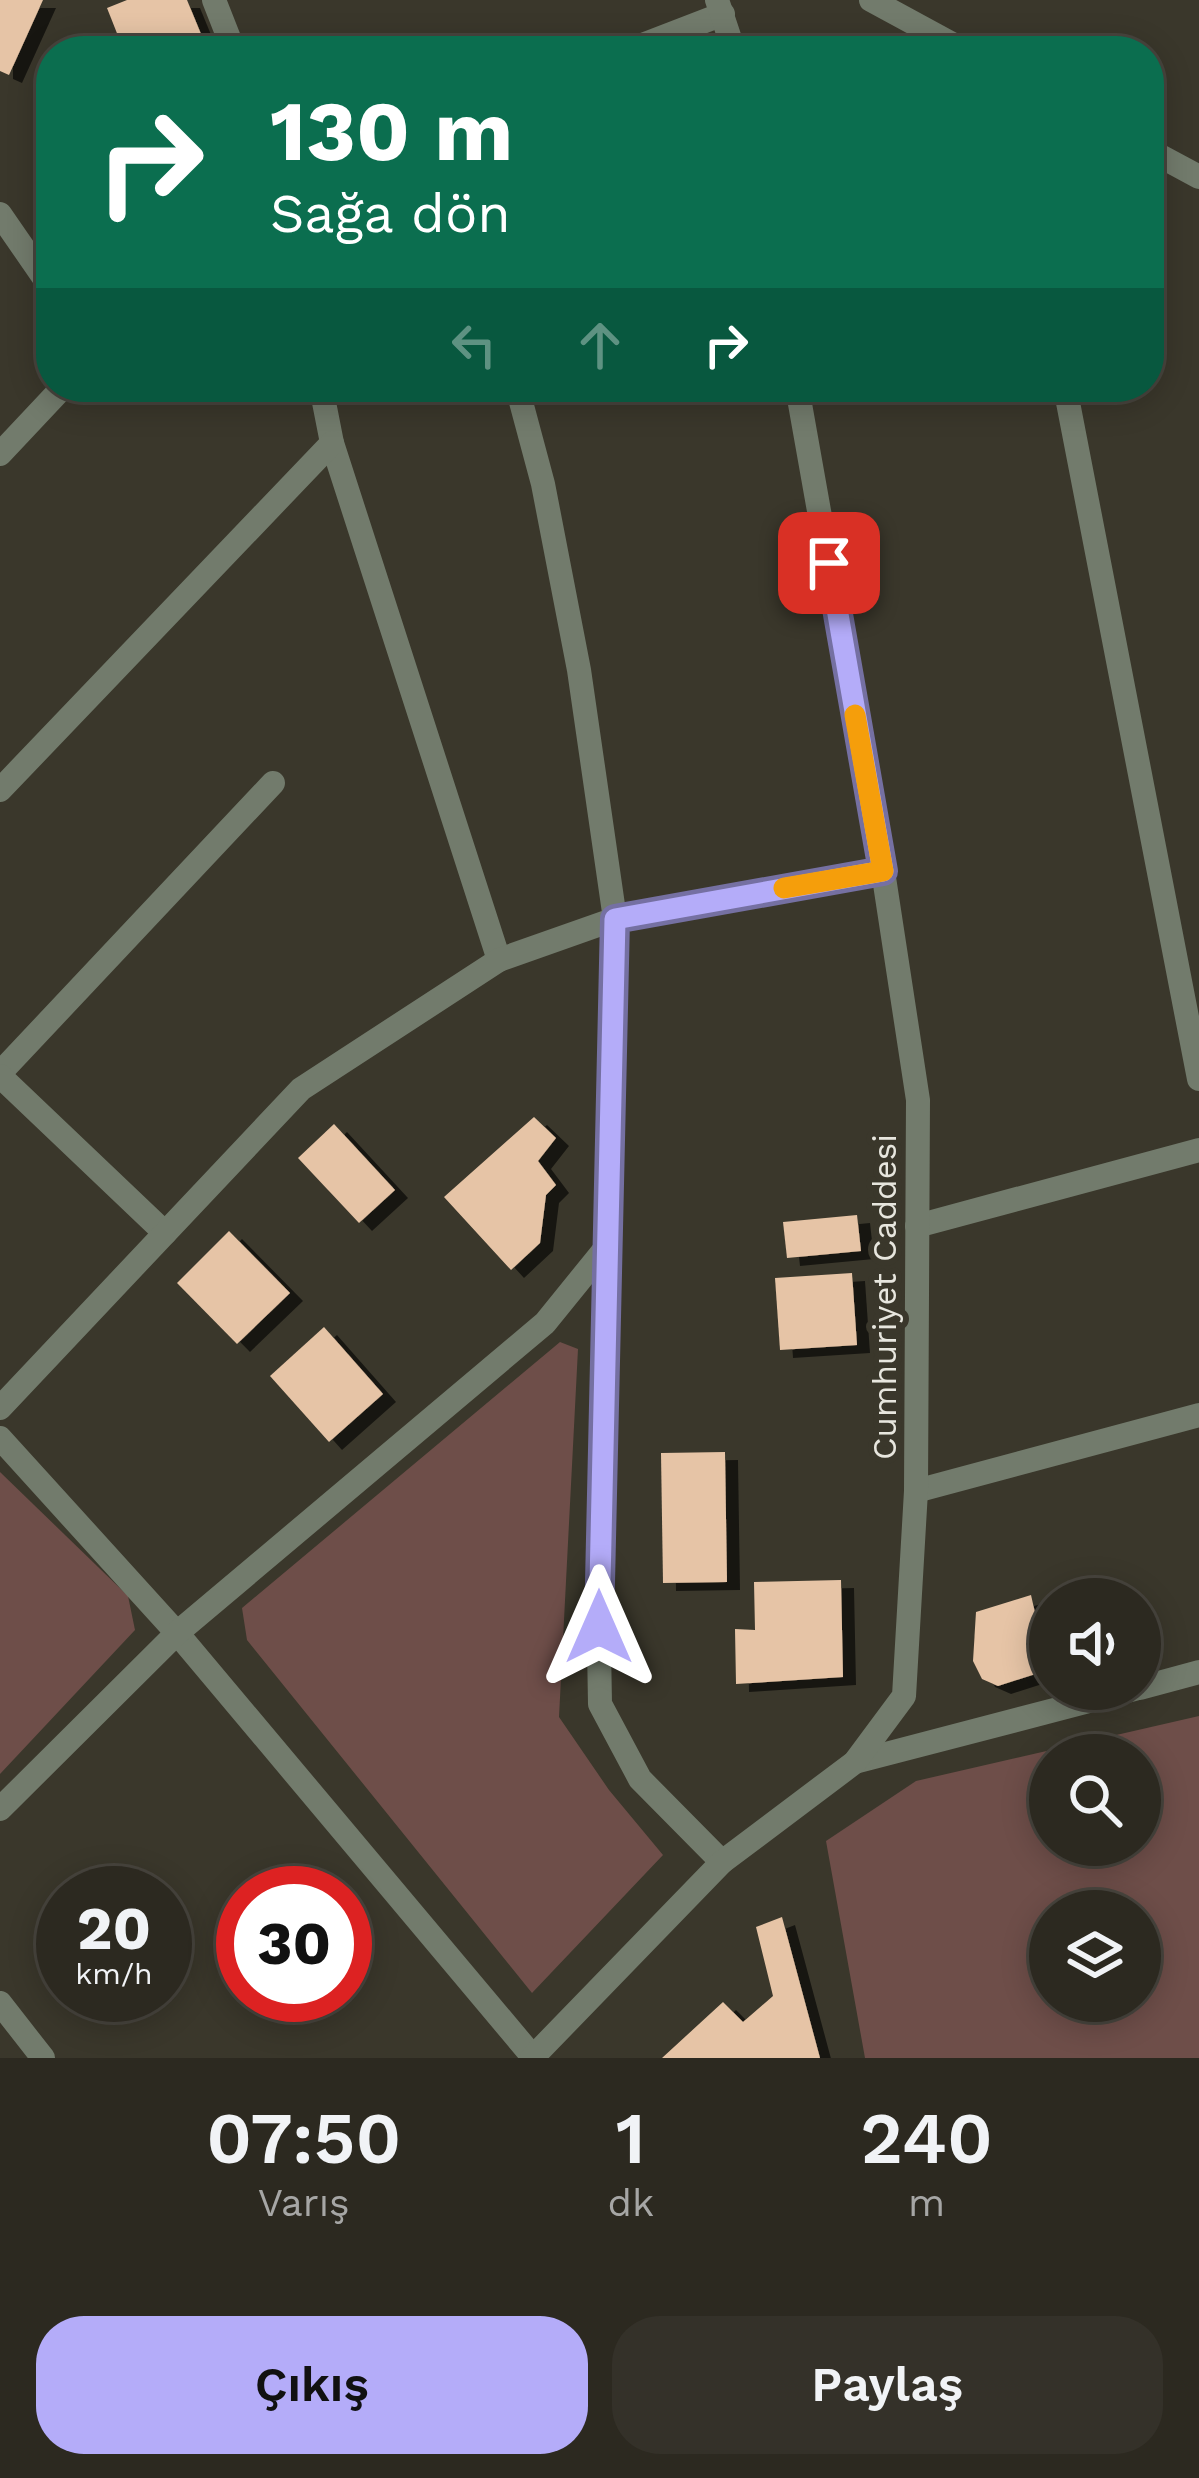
<!DOCTYPE html>
<html lang="tr">
<head>
<meta charset="utf-8">
<style>
	:root { --surface:#2c2920; --page:#343129; --text:#f1f3f6; --muted:#a6a6a5; --line:#48453e; --accent:#b4acf9 }
	body { margin:0; font-family:"Work Sans",sans-serif; background:var(--page); color:var(--text); height:100vh; display:flex; flex-direction:column; font-size:45px; white-space:nowrap }
	* { box-sizing:border-box; margin:0 }
	p { font-size:39px; color:var(--muted) }
	.icon { flex:none; width:66px; height:66px; fill:none; stroke:currentColor; stroke-width:2; stroke-linecap:round; stroke-linejoin:round }
	.map { position:relative; height:2058px; overflow:hidden }
	.drawer { display:flex; flex-direction:column; background:var(--surface); flex:1 }
	.drawer>* { flex:none }
	.banner { position:absolute; left:36px; top:36px; width:1128px; height:366px; border-radius:48px; box-shadow:0 6px 30px #0003,0 0 0 3px var(--line); background:#0b6e4f; color:#fff; overflow:hidden }
	.buttons { position:absolute; left:1029px; top:1578px; display:grid; gap:24px }
	.buttons a { display:grid; place-items:center; width:132px; height:132px; border-radius:50%; background:var(--surface); box-shadow:0 6px 30px #0003,0 0 0 3px var(--line); font-size:60px }
	.speed { position:absolute; left:36px; top:1866px; display:flex; gap:24px; font-size:60px; font-weight:700; text-align:center }
	.speed>* { display:grid; place-content:center; width:156px; height:156px; border-radius:50%; background:var(--surface); box-shadow:0 6px 30px #0003,0 0 0 3px var(--line); line-height:1 }
	.speed small { font-size:30px; font-weight:400 }
	.speed .limit { border:18px solid #d22; background:#fff; color:#111 }
	.pin { position:absolute; display:grid; place-items:center; width:102px; height:102px; color:#fff; margin:-51px; border-radius:24px; box-shadow:0 6px 18px #0006 }
	.me { position:absolute; width:132px; margin:-66px; rotate:0deg; stroke-linejoin:round; filter:drop-shadow(0 0 9px #0008) }
	.turn { display:flex; align-items:center; gap:42px; height:252px; padding:0 36px; font-size:54px }
	.turn .icon { width:156px; height:156px; stroke-width:2.5 }
	.turn b { display:block; font-size:84px; line-height:102px }
	.lanes { display:flex; align-items:center; height:114px; padding:0 36px; background:#0003; justify-content:center; gap:60px; direction:ltr }
	.lanes .off { opacity:.35 }
	.eta { display:flex; justify-content:space-evenly; align-items:center; height:204px; text-align:center }
	.eta b { font-size:72px; font-weight:600; line-height:84px }
	.action { display:flex; gap:24px; margin-top:auto; padding:24px 36px }
	.action a { flex:1; height:138px; border-radius:48px; background:var(--accent); color:#111; font-size:48px; font-weight:600; line-height:138px; text-align:center }
	.action a+a { background:var(--page); color:var(--text) }
	.map>svg:first-child { display:block }
</style>
</head>
<body>
<div class="map">
<svg width="1199" height="2058" viewBox="0 0 1199 2058">
	<defs>
		<filter id="shadow"><feDropShadow dx="13" dy="8" stdDeviation="0" flood-color="#0009"/></filter>
	</defs>
	<rect width="100%" height="100%" fill="#3a372b"/>
	<g fill="#6e4e49" fill-rule="evenodd">
		<polygon points="560,1342 578,1349 559,1717 609,1790 663,1855 532,1993 247,1640 242,1608"/>
		<polygon points="0,1472 128,1596 135,1630 0,1774"/>
		<path d="M 1199,1716 L 1199,2058 L 865,2058 L 826,1841 L 916,1781 ZM 1050,1755 L 1140,1755 L 1140,1845 L 1050,1845 ZM 1050,1911 L 1140,1911 L 1140,2001 L 1050,2001 Z"/>
	</g>
	<g fill="#e6c4a6" filter="url(#shadow)">
		<polygon points="0,0 43,0 9,75 0,71"/>
		<polygon points="127,0 187,0 208,51 124,51 107,8"/>
		<polygon points="534,1117 556,1138 538,1161 556,1185 546,1195 540,1243 511,1270 444,1197"/>
		<polygon points="334,1124 395,1190 359,1223 298,1158"/>
		<polygon points="857,1215 861,1251 787,1258 783,1222"/>
		<polygon points="229,1231 290,1293 237,1344 177,1283"/>
		<polygon points="852,1273 857,1345 780,1350 775,1278"/>
		<polygon points="324,1327 383,1394 329,1442 270,1376"/>
		<polygon points="725,1452 727,1582 663,1583 661,1453"/>
		<polygon points="841,1580 843,1677 736,1684 735,1629 755,1630 754,1582"/>
		<polygon points="1031,1595 1048,1670 998,1686 982,1679 973,1661 976,1612"/>
		<polygon points="782,1917 820,2058 662,2058 723,2002 743,2022 773,1996 756,1927"/>
	</g>
	<g fill="none" stroke-linecap="round" stroke-linejoin="round">
		<g stroke="#727b6c" stroke-width="24">
			<polyline points="214,0 234,51"/>
			<polyline points="871,0 965,51"/>
			<polyline points="627,51 723,14"/>
			<polyline points="1149,150 1199,177"/>
			<polyline points="0,214 51,288"/>
			<polyline points="321,387 332,443 499,960"/>
			<polyline points="1065,387 1199,1079"/>
			<polyline points="0,454 63,387"/>
			<polyline points="0,790 332,443"/>
			<polyline points="0,1073 273,783"/>
			<polyline points="0,1076 165,1233"/>
			<polyline points="917,1226 1199,1150"/>
			<polyline points="609,1244 598,1588 600,1704 640,1779 722,1862"/>
			<polyline points="0,1408 301,1089 499,960 615,919 883,871"/>
			<polyline points="0,1438 177,1633 533,2057"/>
			<polyline points="916,1491 1199,1415"/>
			<polyline points="1140,1688 1199,1672"/>
			<polyline points="855,1762 1135,1689"/>
			<polyline points="0,1809 177,1633 545,1323 609,1244 615,919 579,670 543,484 517,387"/>
			<polyline points="0,2003 43,2058"/>
		</g>
		<g stroke="#727b6c" stroke-width="24">
			<polyline points="717,0 734,51"/>
			<polyline points="532,2058 722,1862 855,1762 904,1696 916,1491 918,1100 883,871 797,387"/>
		</g>
	</g>
	<g fill="none" stroke-linecap="round" stroke-linejoin="round">
		<defs>
			<polyline id="route" points="599,1627 615,919 883,871 829,563"/>
		</defs>
		<use href="#route" stroke="#7570a2" stroke-width="30"/>
		<use href="#route" stroke="#b4acf9" stroke-width="21"/>
		<polyline stroke="#f59e0b" stroke-width="21" points="784,888 883,871 855,715"/>
	</g>
	<g text-anchor="middle" dominant-baseline="central" stroke-width="12" stroke-linejoin="round" paint-order="stroke">
		<g font-size="33" fill="#e7e6de" stroke="#3a372b">
			<text transform="translate(884 1297) rotate(-90)">Cumhuriyet Caddesi</text>
		</g>
	</g>
</svg>
<div class="buttons">
<a><svg class="icon" aria-label="sound" viewBox="0 0 24 24"><path d="M4 9h4l5-4v14l-5-4H4zM17 9q2 3 0 6"/></svg></a>
<a><svg class="icon" aria-label="search" viewBox="0 0 24 24"><circle cx="10" cy="10" r="6"/><path d="M15 15l6 6"/></svg></a>
<a><svg class="icon" aria-label="layers" viewBox="0 0 24 24"><path d="M12 4l9 5-9 5-9-5zM3 14l9 5 9-5"/></svg></a>
</div>
<div class="speed"><div>20<small>km/h</small></div><div class="limit">30</div></div>
<div class="pin" style="left:829px;top:563px;background:#d93025"><svg class="icon" aria-label="arrive" viewBox="0 0 24 24"><path d="M6 21V4h12l-3 4 3 4H6"/></svg></div>
<svg class="me" style="left:599px;top:1627px" viewBox="-20 -20 40 40"><path d="M0-17L14 15 0 8-14 15z" fill="#b4acf9" stroke="#fff" stroke-width="4"/></svg>
<div class="banner">
<div class="turn"><svg class="icon" aria-label="right" viewBox="0 0 24 24"><path d="M7 20v-9h11M14 6l5 5-5 5"/></svg><div><b>130 m</b>Sağa dön</div></div>
<div class="lanes"><svg class="icon off" aria-label="left" viewBox="0 0 24 24"><path d="M17 20v-9H6M10 6l-5 5 5 5"/></svg><svg class="icon off" aria-label="ahead" viewBox="0 0 24 24"><path d="M12 20V5M6 11l6-6 6 6"/></svg><svg class="icon" aria-label="right" viewBox="0 0 24 24"><path d="M7 20v-9h11M14 6l5 5-5 5"/></svg></div>
</div>
</div>
<section class="drawer">
<div class="eta">
<div><b>07:50</b><p>Varış</p></div>
<div><b>1</b><p>dk</p></div>
<div><b>240</b><p>m</p></div>
</div>
<div class="action"><a>Çıkış</a><a>Paylaş</a></div>
</section>
</body>
</html>
